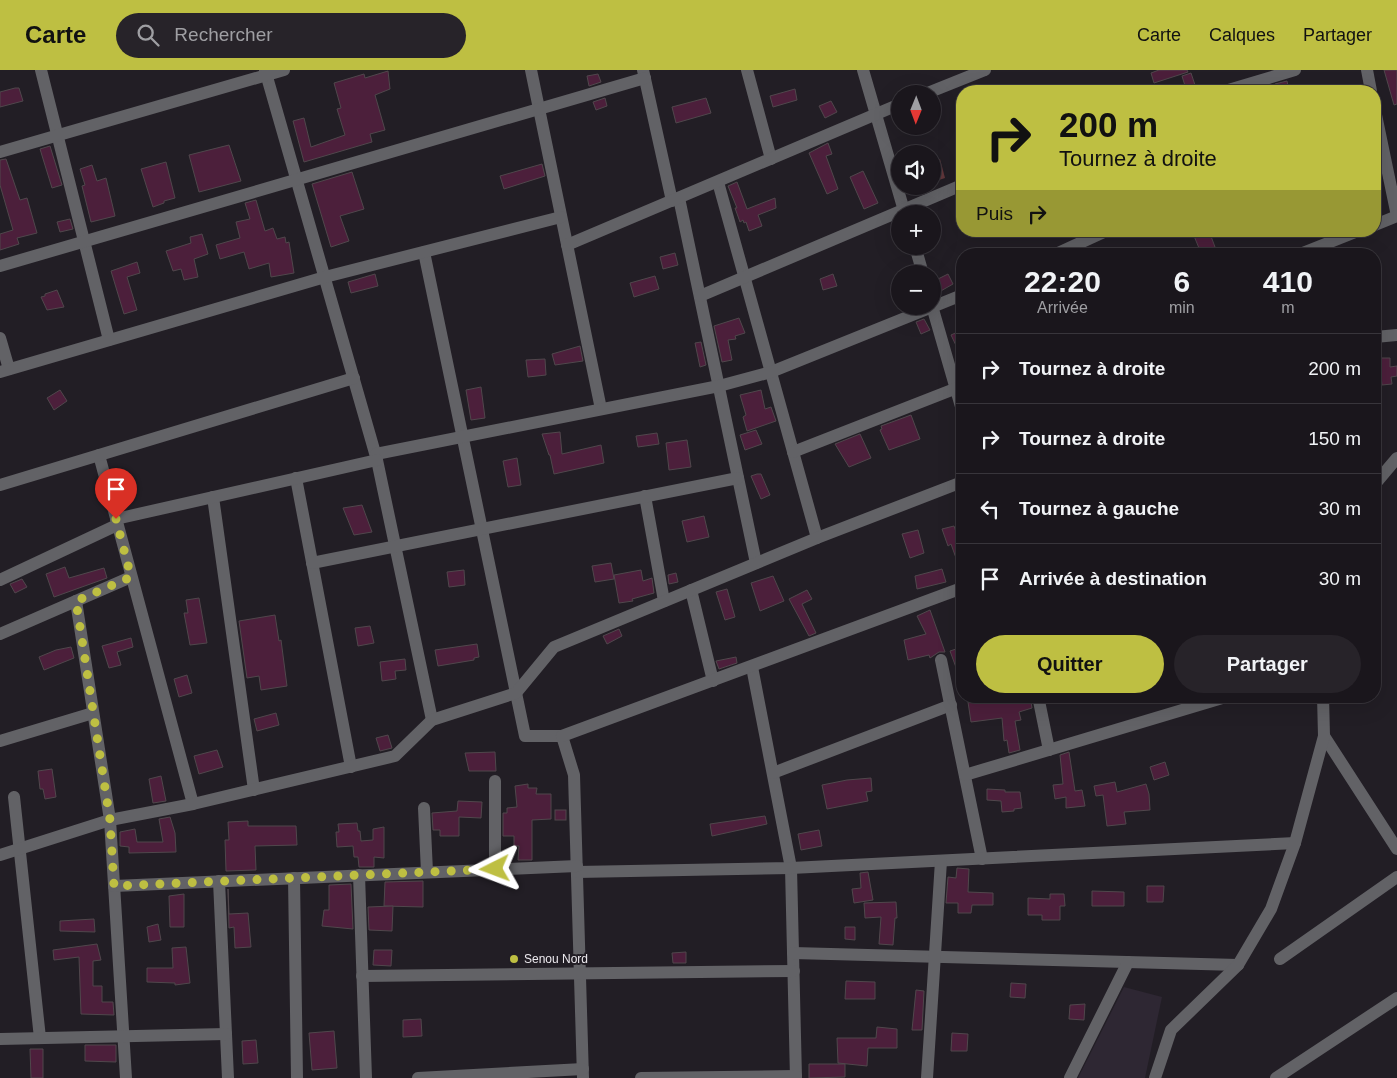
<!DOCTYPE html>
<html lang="fr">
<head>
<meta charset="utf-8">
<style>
	:root { --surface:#1a161c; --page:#272329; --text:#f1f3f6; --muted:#9f9fa3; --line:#38353b; --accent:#bebf42 }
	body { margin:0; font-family:Helvetica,sans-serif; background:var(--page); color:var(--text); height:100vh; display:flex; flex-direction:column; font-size:19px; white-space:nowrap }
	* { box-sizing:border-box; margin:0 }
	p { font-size:16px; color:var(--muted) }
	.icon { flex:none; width:28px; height:28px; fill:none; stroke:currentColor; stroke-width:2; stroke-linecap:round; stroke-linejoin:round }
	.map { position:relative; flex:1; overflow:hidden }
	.drawer { position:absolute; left:956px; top:178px; width:425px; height:455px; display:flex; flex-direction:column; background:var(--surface); border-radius:20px; box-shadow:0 5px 20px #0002,0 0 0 1px var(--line) }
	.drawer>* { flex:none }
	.hud { position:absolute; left:956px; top:15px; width:425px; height:152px; border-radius:20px; box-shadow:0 5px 20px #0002,0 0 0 1px var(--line); background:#bebf42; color:#111; overflow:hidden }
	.needle { width:32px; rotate:181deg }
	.buttons { position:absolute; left:891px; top:15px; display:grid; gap:10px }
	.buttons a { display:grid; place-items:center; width:50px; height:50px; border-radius:50%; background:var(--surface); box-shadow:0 5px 20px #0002,0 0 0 1px var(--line); font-size:25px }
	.pin { position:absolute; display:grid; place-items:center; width:42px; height:42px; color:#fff; margin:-51px -21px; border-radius:50% 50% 50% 0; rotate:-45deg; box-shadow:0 0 5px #0007 }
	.pin .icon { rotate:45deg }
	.me { position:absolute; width:55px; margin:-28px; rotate:267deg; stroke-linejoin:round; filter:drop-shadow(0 0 4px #0008) }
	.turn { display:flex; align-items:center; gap:18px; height:105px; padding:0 20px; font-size:22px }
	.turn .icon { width:65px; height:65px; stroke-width:2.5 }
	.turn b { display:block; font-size:35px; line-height:42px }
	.then { display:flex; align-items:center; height:48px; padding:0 20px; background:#0003; gap:10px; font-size:19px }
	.eta { display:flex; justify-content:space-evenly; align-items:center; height:85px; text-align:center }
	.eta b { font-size:30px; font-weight:700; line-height:35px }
	.action { display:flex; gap:10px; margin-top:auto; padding:10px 20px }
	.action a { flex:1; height:58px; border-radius:30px; background:var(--accent); color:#111; font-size:20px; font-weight:700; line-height:58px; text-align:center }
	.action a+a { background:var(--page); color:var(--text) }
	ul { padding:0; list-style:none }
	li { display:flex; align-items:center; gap:15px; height:70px; padding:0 20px; border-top:1px solid var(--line) }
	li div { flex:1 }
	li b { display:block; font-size:19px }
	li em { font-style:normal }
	header { display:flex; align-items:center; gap:30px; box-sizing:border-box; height:70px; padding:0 25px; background:var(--accent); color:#111 }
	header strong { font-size:24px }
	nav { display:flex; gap:28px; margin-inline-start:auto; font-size:18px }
	.search { width:350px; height:45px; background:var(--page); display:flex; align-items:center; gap:12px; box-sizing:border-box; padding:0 18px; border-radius:28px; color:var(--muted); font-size:19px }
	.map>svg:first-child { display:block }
</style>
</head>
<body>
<header>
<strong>Carte</strong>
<div class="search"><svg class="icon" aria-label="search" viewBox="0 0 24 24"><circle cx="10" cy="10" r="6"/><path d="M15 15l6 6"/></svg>Rechercher</div>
<nav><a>Carte</a><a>Calques</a><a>Partager</a></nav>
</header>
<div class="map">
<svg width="1397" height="1008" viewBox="0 0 1397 1008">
	<rect width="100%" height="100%" fill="#221e25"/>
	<polygon fill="#2e2733" points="1124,917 1162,927 1145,1008 1078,1008"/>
	<polygon fill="#63383c" points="940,89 945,108 933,112 933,92"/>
	<g fill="#4c1f3b" stroke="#50474c">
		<polygon points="1159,0 1187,0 1188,2 1154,13 1151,3"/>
		<polygon points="1384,0 1397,0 1397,34 1394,35"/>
		<polygon points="388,1 390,19 375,25 385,60 370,64 372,72 304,92 293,51 304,48 311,77 345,65 337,39 341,38 334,13 364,4 365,8"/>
		<polygon points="1191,3 1195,15 1186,19 1182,6"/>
		<polygon points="598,4 601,12 589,16 587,6"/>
		<polygon points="1287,11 1289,21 1277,21 1275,14"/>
		<polygon points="15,18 19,18 23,31 0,37 0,22"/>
		<polygon points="795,19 797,30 773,37 770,26"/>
		<polygon points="605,28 607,36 596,40 593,32"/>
		<polygon points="706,28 711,43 676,53 672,37"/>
		<polygon points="831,31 837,42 825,48 819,36"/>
		<polygon points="828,73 832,84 826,86 838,119 827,124 809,83"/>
		<polygon points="229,75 241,111 199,122 189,85"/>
		<polygon points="50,76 62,115 52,118 40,79"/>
		<polygon points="6,89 20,130 27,128 37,163 17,168 19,174 0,180 0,164 13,160 0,115 0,90"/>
		<polygon points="166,92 175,128 164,131 164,133 153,137 141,99"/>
		<polygon points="542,94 545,106 504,119 500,106"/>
		<polygon points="92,95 97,111 106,108 115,146 91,152 82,116 85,115 80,99"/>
		<polygon points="863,101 878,133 864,139 850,107"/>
		<polygon points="352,102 364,139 340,146 349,171 331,177 312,114"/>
		<polygon points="737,112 747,139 775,128 776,138 758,145 762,156 749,161 746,152 744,153 743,150 740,152 735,138 737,138 728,116"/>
		<polygon points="256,130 265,161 273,158 277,169 285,167 286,173 289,172 294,203 271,207 269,193 249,199 244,182 220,189 216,175 240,168 236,152 250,149 245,133"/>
		<polygon points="70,149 73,159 60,162 57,152"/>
		<polygon points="1192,161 1209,161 1215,177 1201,183"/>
		<polygon points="202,164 208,184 194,189 198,207 184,210 181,199 173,201 166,181 191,173 190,167"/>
		<polygon points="675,183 678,195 663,199 660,187"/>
		<polygon points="137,192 140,203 127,207 137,240 124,244 111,201"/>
		<polygon points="375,204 378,216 351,223 348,212"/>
		<polygon points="833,204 837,216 823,220 820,209"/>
		<polygon points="948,204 953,214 939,222 934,211"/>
		<polygon points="655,206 659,219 634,227 630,213"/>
		<polygon points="57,220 64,237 47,240 41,227 45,226 45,224"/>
		<polygon points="739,248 745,263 735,266 736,269 728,270 732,290 722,292 714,256"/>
		<polygon points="924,249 930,260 921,264 916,252"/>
		<polygon points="962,260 962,288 951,265"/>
		<polygon points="701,272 706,295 700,297 695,273"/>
		<polygon points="580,276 583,291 555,295 552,284"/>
		<polygon points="1375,288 1390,288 1390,297 1397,296 1397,306 1391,307 1392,314 1382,315 1381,306 1375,306"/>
		<polygon points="545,289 546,305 528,307 526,290"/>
		<polygon points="481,317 485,348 471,350 466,320"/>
		<polygon points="60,320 67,331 54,340 47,328"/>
		<polygon points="761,320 765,339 771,337 776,351 747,361 743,347 746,345 740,325"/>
		<polygon points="911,345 920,369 889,380 880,360 882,359 881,356"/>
		<polygon points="756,360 762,374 745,380 740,365"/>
		<polygon points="560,362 562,384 601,375 604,393 554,404 550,385 549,385 542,364"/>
		<polygon points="657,363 659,374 638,377 636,366"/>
		<polygon points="860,364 871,388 849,397 835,374"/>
		<polygon points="687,370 691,397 669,400 666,373"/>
		<polygon points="517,388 521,415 508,417 503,391"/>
		<polygon points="757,404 761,404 770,425 761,429 751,406"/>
		<polygon points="362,435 372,462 354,465 343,438"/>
		<polygon points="704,446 709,467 687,472 682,451"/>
		<polygon points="954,456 957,465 962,463 962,502 961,502 951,474 948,476 942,459"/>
		<polygon points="918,460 924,483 910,488 902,464"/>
		<polygon points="611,493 614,509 595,512 592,496"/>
		<polygon points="65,497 69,508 104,498 107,508 54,527 46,504"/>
		<polygon points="942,499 946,512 917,519 915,506"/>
		<polygon points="464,500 465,515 449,517 447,502"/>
		<polygon points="641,500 643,511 652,508 654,523 632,529 633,531 619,533 614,505"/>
		<polygon points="676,503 678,512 669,514 668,505"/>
		<polygon points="773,506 784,531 760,541 751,513"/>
		<polygon points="22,509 27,517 15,523 10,514"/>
		<polygon points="727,519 735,547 725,550 716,522"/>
		<polygon points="807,520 812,529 802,534 816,563 809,566 789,529"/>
		<polygon points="199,528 207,573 190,575 184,543 188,543 186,530"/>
		<polygon points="930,540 945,582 939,582 930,588 929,585 908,590 904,570 926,564 917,546"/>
		<polygon points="275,545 279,571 281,570 287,616 261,620 259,606 247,608 239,551"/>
		<polygon points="370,556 374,573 358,576 355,558"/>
		<polygon points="619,559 622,566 607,574 603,566"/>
		<polygon points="131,568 133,577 117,582 121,595 109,598 102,576"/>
		<polygon points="477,574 479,587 474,588 474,590 438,596 435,580"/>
		<polygon points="71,577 74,588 44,600 39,587 56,580"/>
		<polygon points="962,577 962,611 961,611 950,581"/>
		<polygon points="736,587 737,593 719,599 716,591"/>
		<polygon points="405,589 406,600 395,601 396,609 382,611 380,592"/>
		<polygon points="187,605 192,623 179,627 174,609"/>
		<polygon points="1005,626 1030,626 1032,638 1019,642 1021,650 1015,651 1020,680 1009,683 1007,670 1004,671 1002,648 971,652 968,632"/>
		<polygon points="276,643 279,655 257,661 254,649"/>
		<polygon points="388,665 392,678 380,681 376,668"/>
		<polygon points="217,680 223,697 199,704 194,686"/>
		<polygon points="495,682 496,701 469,701 465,683"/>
		<polygon points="1069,682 1075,721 1082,720 1085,736 1066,738 1066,727 1055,729 1053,715 1063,714 1060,685"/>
		<polygon points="1165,692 1169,705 1154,710 1150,697"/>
		<polygon points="52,699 56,727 45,729 43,719 40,719 38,701"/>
		<polygon points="161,706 166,731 153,733 149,709"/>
		<polygon points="871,708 872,721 866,722 868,731 827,739 822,715 847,710"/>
		<polygon points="1115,712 1117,722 1146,714 1149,724 1150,740 1124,742 1126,754 1107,756 1103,725 1096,726 1094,716"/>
		<polygon points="528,714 528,718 537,718 536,724 551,724 551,749 532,750 532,790 518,790 519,776 514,776 514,766 503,766 503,743 507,743 507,738 517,737 515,716"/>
		<polygon points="987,719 1005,720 1005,722 1020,722 1022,738 1014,739 1014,741 1002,742 1001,731 987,730"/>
		<polygon points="458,731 482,732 481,748 459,747 459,766 440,766 440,760 433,760 432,743 457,741"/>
		<rect x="555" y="740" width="11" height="10"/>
		<polygon points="765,746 767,754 712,766 710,754"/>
		<polygon points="170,747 175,763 176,782 129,783 129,777 120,776 120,762 135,759 137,772 163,772 159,749"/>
		<polygon points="248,751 248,756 296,756 297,775 255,776 256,800 226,801 225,770 229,770 228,752"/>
		<polygon points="357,753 358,761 360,761 361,771 373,770 373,759 384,757 384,788 374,787 374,797 359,797 358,787 354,787 353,776 337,777 336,762 339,762 338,754"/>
		<polygon points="819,760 822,776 801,780 798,764"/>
		<polygon points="957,798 969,799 968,822 993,823 993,835 972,835 971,843 958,843 958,833 946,833 948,807 956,808"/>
		<polygon points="868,802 873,830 854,833 852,819 861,818 860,803"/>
		<polygon points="423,811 423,837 384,836 385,812"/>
		<polygon points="351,814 353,859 322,856 324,840 329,840 329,815"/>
		<polygon points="1147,816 1164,816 1163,832 1147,832"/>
		<polygon points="228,819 229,844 248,843 251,877 235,878 234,857 229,858"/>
		<polygon points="1092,821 1124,822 1124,836 1092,836"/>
		<polygon points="184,824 184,857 170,857 169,826"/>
		<polygon points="1050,824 1064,824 1065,836 1060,836 1060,850 1042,850 1042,845 1028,845 1028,828 1050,829"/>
		<polygon points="896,832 897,848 895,848 893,875 879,874 881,847 865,848 864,833"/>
		<polygon points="393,836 392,861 369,860 368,837"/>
		<polygon points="94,849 95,862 60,861 60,851"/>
		<polygon points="158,854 161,870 149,872 147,857"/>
		<polygon points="845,857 855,857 855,870 845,869"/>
		<polygon points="97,874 101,890 93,891 93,916 102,916 102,932 113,932 114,945 81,944 79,887 54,890 53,880"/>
		<polygon points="186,877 190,913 175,915 175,913 147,912 147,898 173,898 172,878"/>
		<polygon points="374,880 392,880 391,896 373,895"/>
		<polygon points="686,882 686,893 673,893 672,883"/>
		<polygon points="846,911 875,912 875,929 845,929"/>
		<polygon points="1011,913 1026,914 1025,928 1010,927"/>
		<polygon points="916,920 924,921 922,960 912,960"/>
		<polygon points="1085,934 1084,950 1069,949 1070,935"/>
		<polygon points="421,949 422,966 403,967 403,950"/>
		<polygon points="877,957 897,959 897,978 868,978 867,996 838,993 837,968 876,968"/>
		<polygon points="334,961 337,998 312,1000 309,963"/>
		<polygon points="952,963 968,964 967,981 951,981"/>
		<polygon points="256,970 258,993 243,994 242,971"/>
		<polygon points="85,975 116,975 116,992 85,991"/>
		<polygon points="30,979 43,979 43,1008 31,1008"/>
		<polygon points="809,994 845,994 845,1007 809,1008"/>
	</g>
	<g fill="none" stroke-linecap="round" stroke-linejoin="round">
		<g stroke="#626266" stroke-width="12">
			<polyline points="41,0 109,270"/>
			<polyline points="265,0 377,390 432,650"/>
			<polyline points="531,0 601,339"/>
			<polyline points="643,0 672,131"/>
			<polyline points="747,0 771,89"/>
			<polyline points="863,0 905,144"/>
			<polyline points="1367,0 1371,21"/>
			<polyline points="1225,21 1295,0"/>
			<polyline points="925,24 985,0"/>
			<polyline points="1375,40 1397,146"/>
			<polyline points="0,82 284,0"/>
			<polyline points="718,112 817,468"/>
			<polyline points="679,128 756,493"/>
			<polyline points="1375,155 1397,146"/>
			<polyline points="567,175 900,34"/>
			<polyline points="915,176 923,204"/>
			<polyline points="424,182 525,666 562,666 574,705 583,1008"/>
			<polyline points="1056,184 1106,161"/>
			<polyline points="1300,184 1358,161"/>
			<polyline points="0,196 645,8"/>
			<polyline points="700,226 962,115"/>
			<polyline points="932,236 962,340"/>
			<polyline points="1375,267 1397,265"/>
			<polyline points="0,268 9,299"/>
			<polyline points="0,302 325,207 561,147"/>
			<polyline points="793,382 962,316"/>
			<polyline points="376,384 719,316 771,302 962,225"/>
			<polyline points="99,385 193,734"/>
			<polyline points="296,408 351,697"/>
			<polyline points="1375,414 1397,388"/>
			<polyline points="0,415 354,308"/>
			<polyline points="645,426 664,531"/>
			<polyline points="213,427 254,720"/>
			<polyline points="116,449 377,390"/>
			<polyline points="312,493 738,408"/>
			<polyline points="0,510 117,455"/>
			<polyline points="691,520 713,611"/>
			<polyline points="76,531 110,750 126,1008"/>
			<polyline points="0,564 131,507"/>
			<polyline points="941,590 982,789"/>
			<polyline points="752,597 791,798 796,1008"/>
			<polyline points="1038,626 1049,680"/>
			<polyline points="562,666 962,518"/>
			<polyline points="1324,666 1397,779"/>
			<polyline points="0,671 93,643"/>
			<polyline points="773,703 951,635"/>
			<polyline points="965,705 1229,626"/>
			<polyline points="14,727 40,968"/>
			<polyline points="424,738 427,802"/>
			<polyline points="0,785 110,750 193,734 395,686 432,650 516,623 554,577 817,468 962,412"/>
			<polyline points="495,799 495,711"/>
			<polyline points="577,802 791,798 1295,773"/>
			<polyline points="359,805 366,1008"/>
			<polyline points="294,808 297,1008"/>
			<polyline points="219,811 228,1008"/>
			<polyline points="114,816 577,796"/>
			<polyline points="793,883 1238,895"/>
			<polyline points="1280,889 1397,807"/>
			<polyline points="362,906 794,901"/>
			<polyline points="0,969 226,964"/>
			<polyline points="418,1008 583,999"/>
			<polyline points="641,1008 796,1006"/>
			<polyline points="927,1008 941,791"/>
			<polyline points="1070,1008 1128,892"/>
			<polyline points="1155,1008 1171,960 1238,895 1271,839 1295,773 1324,666 1323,626"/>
			<polyline points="1276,1008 1397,928"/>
		</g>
	</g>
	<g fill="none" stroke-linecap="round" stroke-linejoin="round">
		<polyline stroke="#bebf42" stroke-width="9" stroke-dasharray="0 16.2" points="116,449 131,507 76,531 110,750 114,816 495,799"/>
	</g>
	<circle fill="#bebf42" stroke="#221e25" stroke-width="2" cx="514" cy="889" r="5"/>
	<g text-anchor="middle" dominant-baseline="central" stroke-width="4" stroke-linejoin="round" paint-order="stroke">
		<g font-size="12" fill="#ece9ee" stroke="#221e25" text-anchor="start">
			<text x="524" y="889">Senou Nord</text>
		</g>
	</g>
</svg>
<div class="buttons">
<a><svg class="needle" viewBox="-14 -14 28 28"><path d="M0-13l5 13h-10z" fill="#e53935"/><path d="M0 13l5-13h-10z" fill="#9f9fa3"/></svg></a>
<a><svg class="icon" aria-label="sound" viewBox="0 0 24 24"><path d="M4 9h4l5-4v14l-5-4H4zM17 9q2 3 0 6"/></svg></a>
<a>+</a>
<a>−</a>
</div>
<div class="pin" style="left:116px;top:449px;background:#d93025"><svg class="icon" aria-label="arrive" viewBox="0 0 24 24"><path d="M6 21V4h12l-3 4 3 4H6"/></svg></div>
<svg class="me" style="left:495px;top:799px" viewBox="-20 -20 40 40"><path d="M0-17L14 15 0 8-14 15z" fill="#bebf42" stroke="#fff" stroke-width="4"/></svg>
<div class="hud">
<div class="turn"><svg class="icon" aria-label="right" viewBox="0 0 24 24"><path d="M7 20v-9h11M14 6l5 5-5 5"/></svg><div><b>200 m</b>Tournez à droite</div></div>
<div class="then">Puis<svg class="icon" aria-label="right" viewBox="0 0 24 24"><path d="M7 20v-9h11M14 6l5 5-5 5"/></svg></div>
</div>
<section class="drawer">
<div class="eta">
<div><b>22:20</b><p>Arrivée</p></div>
<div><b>6</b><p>min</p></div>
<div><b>410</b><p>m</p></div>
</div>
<ul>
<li><svg class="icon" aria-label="right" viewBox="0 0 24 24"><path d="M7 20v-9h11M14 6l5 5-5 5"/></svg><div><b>Tournez à droite</b></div><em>200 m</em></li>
<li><svg class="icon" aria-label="right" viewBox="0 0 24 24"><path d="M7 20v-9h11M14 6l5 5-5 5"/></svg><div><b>Tournez à droite</b></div><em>150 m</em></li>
<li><svg class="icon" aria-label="left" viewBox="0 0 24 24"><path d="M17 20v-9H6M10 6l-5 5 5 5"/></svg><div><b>Tournez à gauche</b></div><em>30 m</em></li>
<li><svg class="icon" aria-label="arrive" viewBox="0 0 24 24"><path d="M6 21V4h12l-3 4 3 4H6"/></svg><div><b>Arrivée à destination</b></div><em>30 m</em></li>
</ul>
<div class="action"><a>Quitter</a><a>Partager</a></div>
</section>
</div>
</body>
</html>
